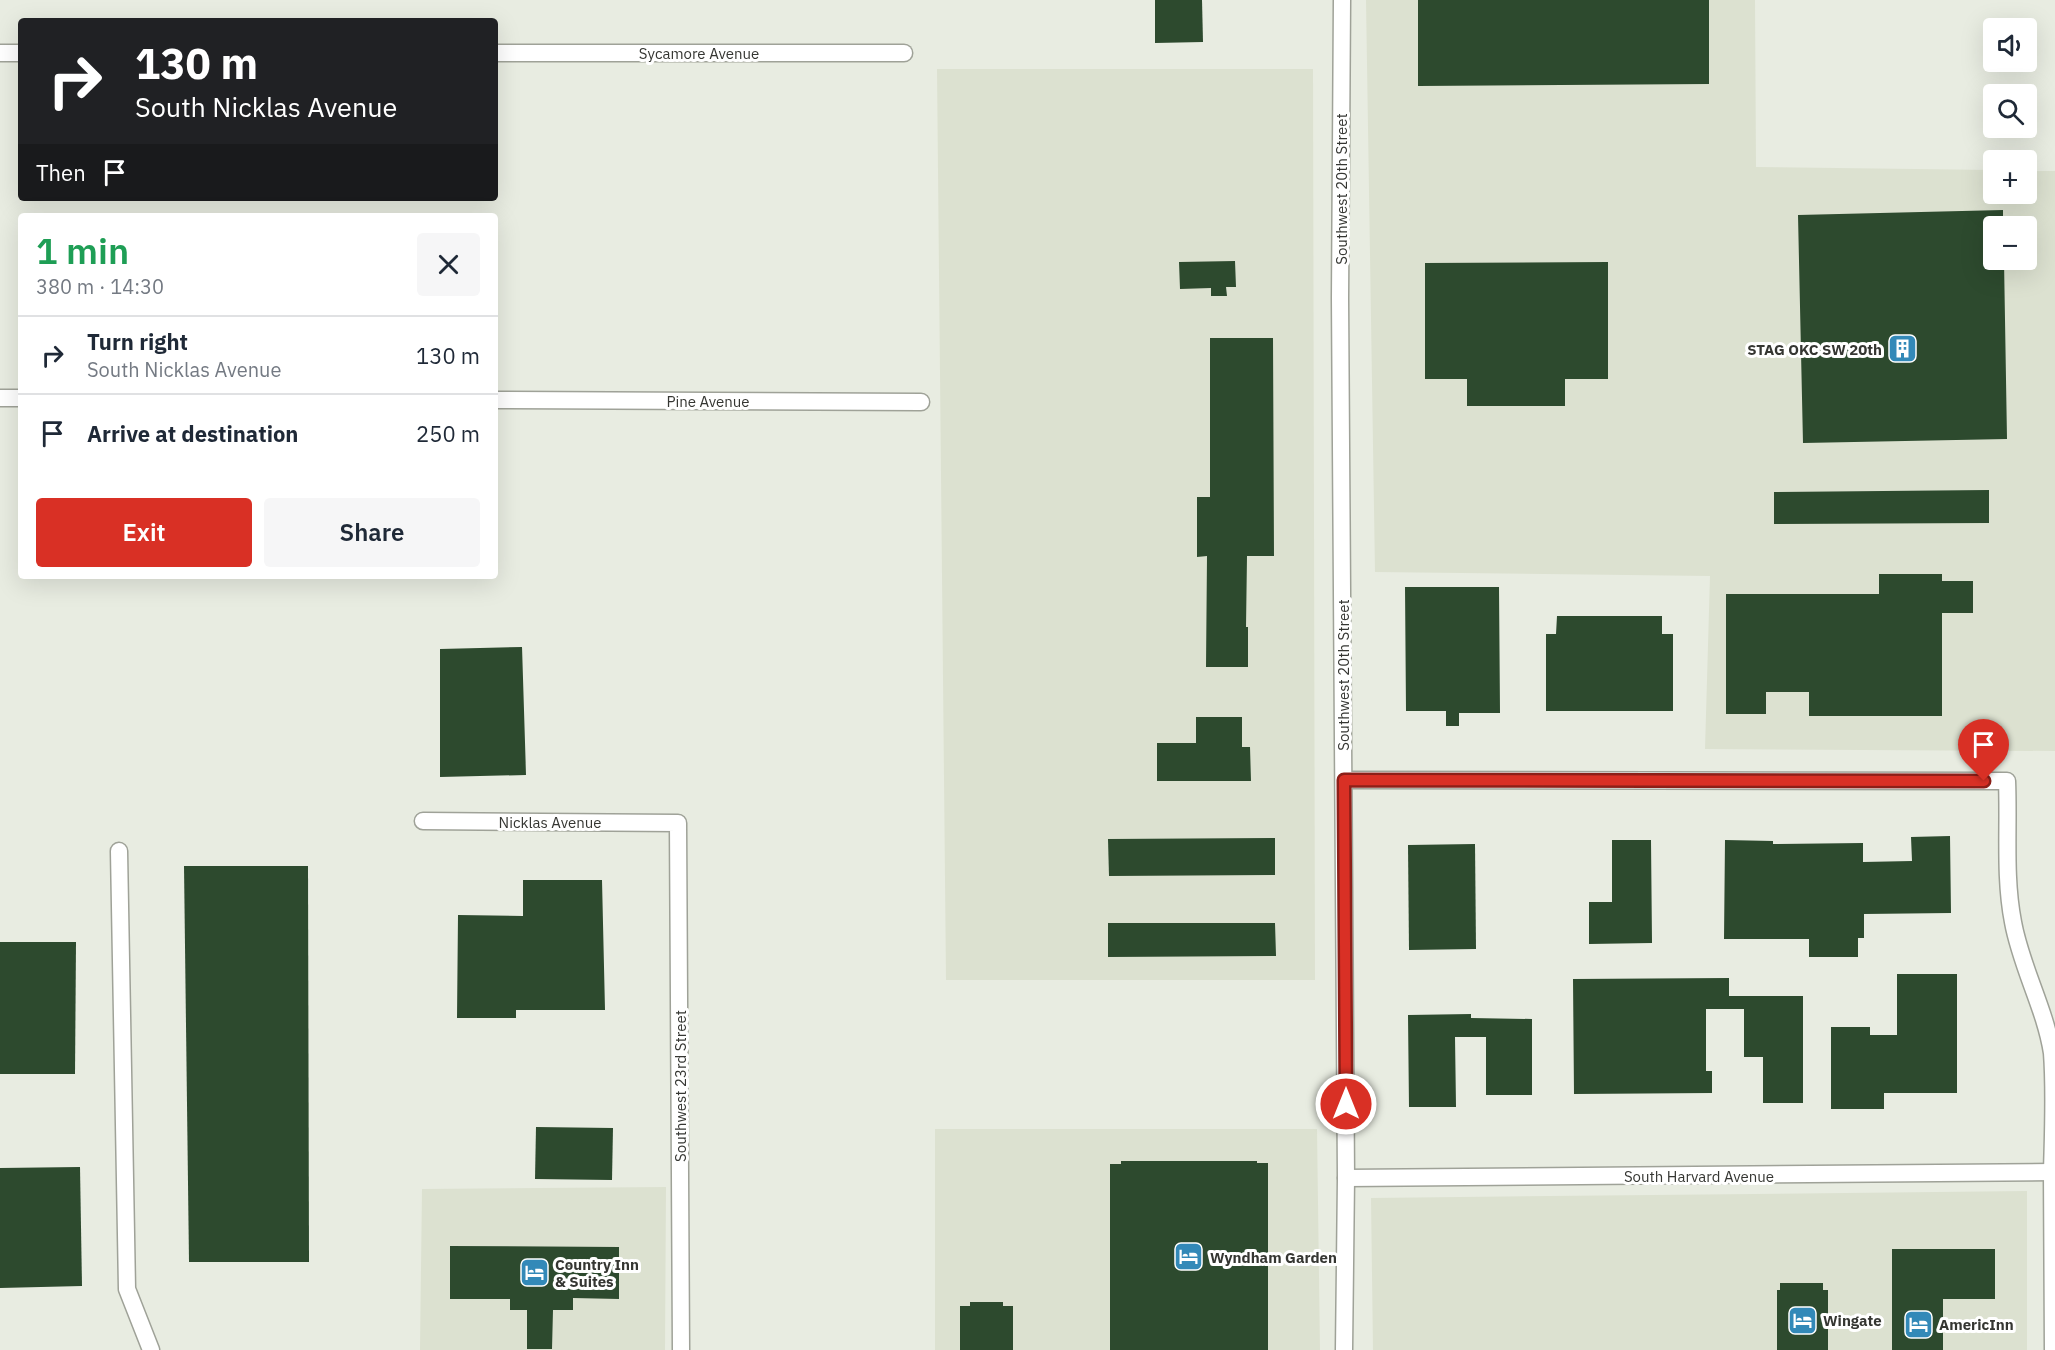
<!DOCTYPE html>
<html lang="en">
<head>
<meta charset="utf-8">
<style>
	:root { --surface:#fff; --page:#f6f6f7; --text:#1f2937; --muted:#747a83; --line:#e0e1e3; --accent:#d93025 }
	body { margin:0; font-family:"IBM Plex Sans",sans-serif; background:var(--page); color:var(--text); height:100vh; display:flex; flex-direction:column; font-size:22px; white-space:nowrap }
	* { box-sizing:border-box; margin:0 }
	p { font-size:20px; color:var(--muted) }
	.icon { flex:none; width:33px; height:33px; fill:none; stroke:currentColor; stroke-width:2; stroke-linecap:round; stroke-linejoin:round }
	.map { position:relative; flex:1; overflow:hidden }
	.drawer { position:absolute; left:18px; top:213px; width:480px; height:366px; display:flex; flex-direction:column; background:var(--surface); border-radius:6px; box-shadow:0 6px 24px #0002 }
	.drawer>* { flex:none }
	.top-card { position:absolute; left:18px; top:18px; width:480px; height:183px; border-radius:6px; box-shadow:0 6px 24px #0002; background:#202124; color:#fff; overflow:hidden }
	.tools { position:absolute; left:1983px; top:18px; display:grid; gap:12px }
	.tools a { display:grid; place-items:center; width:54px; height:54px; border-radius:6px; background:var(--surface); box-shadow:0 6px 24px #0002; font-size:30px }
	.pin { position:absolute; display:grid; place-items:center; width:51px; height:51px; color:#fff; margin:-62px -26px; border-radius:50% 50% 50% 0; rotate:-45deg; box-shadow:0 0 6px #0007 }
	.pin .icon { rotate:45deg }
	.me { position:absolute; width:66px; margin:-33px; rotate:0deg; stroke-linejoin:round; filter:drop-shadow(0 0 4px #0008) }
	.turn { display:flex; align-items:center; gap:21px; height:126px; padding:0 18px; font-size:27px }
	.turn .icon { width:78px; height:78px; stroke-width:2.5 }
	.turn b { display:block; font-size:42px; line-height:51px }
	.then { display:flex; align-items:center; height:57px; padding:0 18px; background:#0003; gap:12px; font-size:22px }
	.round { display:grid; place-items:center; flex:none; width:63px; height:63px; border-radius:6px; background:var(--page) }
	.head { display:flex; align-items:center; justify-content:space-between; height:102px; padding:0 18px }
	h1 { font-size:36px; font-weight:600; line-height:45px; color:#1e9e55 }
	.primary-button { display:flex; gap:12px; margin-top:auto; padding:12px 18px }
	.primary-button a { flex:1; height:69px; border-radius:6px; background:var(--accent); color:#fff; font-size:24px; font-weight:600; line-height:69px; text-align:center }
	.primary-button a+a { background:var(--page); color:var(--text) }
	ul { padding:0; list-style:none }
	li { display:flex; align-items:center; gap:18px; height:78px; padding:0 18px; border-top:2px solid var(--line) }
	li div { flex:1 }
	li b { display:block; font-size:22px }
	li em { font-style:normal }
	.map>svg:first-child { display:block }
</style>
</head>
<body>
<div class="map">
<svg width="2055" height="1350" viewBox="0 0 2055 1350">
	<rect width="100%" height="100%" fill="#e8ece1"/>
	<g fill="#dce1d0" fill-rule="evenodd">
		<path d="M 1366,0 L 1755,0 L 1756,167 L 1993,170 L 1994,194 L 2026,194 L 2027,171 L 2055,171 L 2055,751 L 1705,749 L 1710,576 L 1375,572 ZM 1994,226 L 2026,226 L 2026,260 L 1994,260 Z"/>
		<polygon points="937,69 1313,69 1315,980 946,980"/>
		<polygon points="935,1129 1317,1129 1320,1350 935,1350"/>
		<polygon points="666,1187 665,1350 420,1350 422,1189"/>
		<polygon points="2027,1191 2027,1350 1373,1350 1371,1198"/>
	</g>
	<g fill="#2d4a2e">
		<polygon points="1155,0 1202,0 1203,42 1155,43"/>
		<polygon points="1418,0 1709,0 1709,84 1418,86"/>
		<polygon points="2003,210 2003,226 1994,226 1994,260 2004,260 2007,439 1803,443 1798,215"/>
		<polygon points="1235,261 1236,287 1226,287 1227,296 1211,296 1211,288 1180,289 1179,262"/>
		<polygon points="1608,262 1608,379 1565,379 1565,406 1467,406 1467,379 1425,379 1425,263"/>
		<polygon points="1210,338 1273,338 1274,556 1247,556 1246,627 1248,627 1248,667 1206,667 1207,556 1197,557 1197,497 1210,497"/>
		<polygon points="1989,490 1989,523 1774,524 1774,492"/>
		<polygon points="1879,574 1942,574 1942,581 1973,581 1973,613 1942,613 1942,716 1809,716 1809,692 1766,692 1766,714 1726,714 1726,594 1879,594"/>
		<polygon points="1405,587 1499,587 1500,713 1459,713 1459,726 1446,726 1446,711 1406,711"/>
		<polygon points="1557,616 1662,616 1662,634 1673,634 1673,711 1546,711 1546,634 1556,634"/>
		<polygon points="522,647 526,775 440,777 440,649"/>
		<polygon points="1196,717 1242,717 1242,747 1250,747 1251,781 1157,781 1157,743 1196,743"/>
		<polygon points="1950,836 1951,913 1864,914 1864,938 1858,938 1858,957 1809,957 1809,939 1724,939 1725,840 1773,841 1773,844 1863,843 1863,862 1912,861 1911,837"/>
		<polygon points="1275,838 1275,875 1109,876 1108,839"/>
		<polygon points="1612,840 1651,840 1652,943 1589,944 1589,902 1612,902"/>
		<polygon points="1475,844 1476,949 1409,950 1408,845"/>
		<polygon points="184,866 308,866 309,1262 189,1262"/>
		<polygon points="523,880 602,880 605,1010 516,1010 516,1018 457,1018 458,915 523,916"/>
		<polygon points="1108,923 1275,923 1276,956 1108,957"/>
		<polygon points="0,942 76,942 75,1074 0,1074"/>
		<polygon points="1897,974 1957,974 1957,1093 1884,1093 1884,1109 1831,1109 1831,1027 1870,1027 1870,1035 1897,1035"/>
		<polygon points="1729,978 1729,996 1803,996 1803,1103 1763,1103 1763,1057 1744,1057 1744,1009 1706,1009 1706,1071 1712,1071 1712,1093 1574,1094 1573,979"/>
		<polygon points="1471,1014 1471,1018 1532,1019 1532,1095 1486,1095 1486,1037 1455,1037 1456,1107 1409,1107 1408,1015"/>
		<polygon points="536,1127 613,1128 612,1180 535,1179"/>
		<polygon points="1121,1161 1257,1161 1257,1163 1268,1163 1268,1350 1110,1350 1110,1164 1121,1164"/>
		<polygon points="80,1167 82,1286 0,1288 0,1168"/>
		<polygon points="450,1246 619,1247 619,1299 573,1298 573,1310 553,1310 552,1349 527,1349 527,1310 510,1310 510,1299 450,1299"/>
		<polygon points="1892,1249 1995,1249 1995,1299 1943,1299 1943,1350 1892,1350"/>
		<polygon points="1780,1283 1823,1283 1823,1290 1828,1290 1828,1350 1777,1350 1777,1290 1780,1290"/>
		<polygon points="970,1302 1003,1302 1003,1306 1013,1306 1013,1350 960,1350 960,1306 970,1306"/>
	</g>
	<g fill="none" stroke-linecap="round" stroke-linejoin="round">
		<defs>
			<g id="minor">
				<polyline points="1342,0 1340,298 1346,1178 1344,1350"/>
				<polyline points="0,53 21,53"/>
				<polyline points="495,53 904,53"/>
				<polyline points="0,398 21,398"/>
				<polyline points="495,400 921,402"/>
				<path d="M 1344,780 L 2007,781 C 2009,828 2004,876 2013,922 C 2021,967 2045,1008 2052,1053 C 2055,1092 2053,1133 2052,1172 C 2052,1231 2053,1291 2053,1350"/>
				<polyline points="423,821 678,823 681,1350"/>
				<polyline points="119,851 127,1289 151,1350"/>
				<polyline points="1346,1178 2052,1172"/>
			</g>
		</defs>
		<use href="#minor" stroke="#9fa298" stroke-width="19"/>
		<use href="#minor" stroke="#fff" stroke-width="16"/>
	</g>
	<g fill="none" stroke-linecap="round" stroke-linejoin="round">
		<defs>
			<polyline id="route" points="1346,1104 1344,780 1984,781"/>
		</defs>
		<use href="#route" stroke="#8d1f18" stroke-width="15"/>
		<use href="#route" stroke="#d93025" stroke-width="10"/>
	</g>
	<defs>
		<symbol id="building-square" viewBox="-11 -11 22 22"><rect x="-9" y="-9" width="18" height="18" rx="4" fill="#3389b8" stroke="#fff"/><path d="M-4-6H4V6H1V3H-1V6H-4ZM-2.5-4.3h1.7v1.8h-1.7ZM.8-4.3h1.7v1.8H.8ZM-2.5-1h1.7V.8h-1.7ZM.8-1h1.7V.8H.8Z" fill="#fff"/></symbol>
		<symbol id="hotel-square" viewBox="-11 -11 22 22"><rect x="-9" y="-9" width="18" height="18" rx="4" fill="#3389b8" stroke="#fff"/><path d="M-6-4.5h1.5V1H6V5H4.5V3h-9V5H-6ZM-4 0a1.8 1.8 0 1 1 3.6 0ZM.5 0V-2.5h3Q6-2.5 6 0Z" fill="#fff"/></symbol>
	</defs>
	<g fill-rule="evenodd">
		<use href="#building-square" x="1886" y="332" width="33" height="33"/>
		<use href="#hotel-square" x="1172" y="1240" width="33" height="33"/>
		<use href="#hotel-square" x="518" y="1256" width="33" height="33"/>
		<use href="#hotel-square" x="1786" y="1304" width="33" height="33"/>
		<use href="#hotel-square" x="1902" y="1308" width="33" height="33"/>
	</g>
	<g text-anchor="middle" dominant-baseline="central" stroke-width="6" stroke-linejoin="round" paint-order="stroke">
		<g font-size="15" fill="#353632" stroke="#fff">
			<text x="699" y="53">Sycamore Avenue</text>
			<text transform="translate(1341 189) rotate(-90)">Southwest 20th Street</text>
			<text x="708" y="401">Pine Avenue</text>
			<text transform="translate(1343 675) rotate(-90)">Southwest 20th Street</text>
			<text x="550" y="822">Nicklas Avenue</text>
			<text transform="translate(680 1086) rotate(-90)">Southwest 23rd Street</text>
			<text x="1699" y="1176">South Harvard Avenue</text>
		</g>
		<g font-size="15" font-weight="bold" fill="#353632" stroke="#fff" text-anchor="start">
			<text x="1882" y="349" text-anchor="end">STAG OKC SW 20th</text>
			<text x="1210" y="1257">Wyndham Garden</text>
			<text x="555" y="1264">Country Inn<tspan x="555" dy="17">&amp; Suites</tspan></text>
			<text x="1823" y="1320">Wingate</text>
			<text x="1939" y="1324">AmericInn</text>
		</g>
	</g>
</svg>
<div class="tools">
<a><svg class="icon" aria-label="sound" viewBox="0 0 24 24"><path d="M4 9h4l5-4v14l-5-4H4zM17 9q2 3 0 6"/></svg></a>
<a><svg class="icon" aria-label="search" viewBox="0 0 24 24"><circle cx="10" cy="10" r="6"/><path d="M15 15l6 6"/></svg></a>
<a>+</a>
<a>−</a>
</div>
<div class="pin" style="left:1984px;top:781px;background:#d93025"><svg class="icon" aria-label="arrive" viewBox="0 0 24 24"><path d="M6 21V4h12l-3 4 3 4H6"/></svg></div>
<svg class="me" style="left:1346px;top:1104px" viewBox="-20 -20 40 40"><circle r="17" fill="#d93025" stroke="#fff" stroke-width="3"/><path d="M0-11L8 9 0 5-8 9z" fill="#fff"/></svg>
<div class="top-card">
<div class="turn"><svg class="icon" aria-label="right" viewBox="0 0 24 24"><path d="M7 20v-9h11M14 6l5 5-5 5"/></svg><div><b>130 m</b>South Nicklas Avenue</div></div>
<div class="then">Then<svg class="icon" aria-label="arrive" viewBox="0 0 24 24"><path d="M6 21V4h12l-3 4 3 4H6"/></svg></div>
</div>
<section class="drawer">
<div class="head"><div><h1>1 min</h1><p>380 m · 14:30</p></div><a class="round"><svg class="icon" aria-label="close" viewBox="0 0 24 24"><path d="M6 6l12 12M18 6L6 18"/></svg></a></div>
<ul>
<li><svg class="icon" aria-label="right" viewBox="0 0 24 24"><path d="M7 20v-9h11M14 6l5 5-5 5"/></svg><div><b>Turn right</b><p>South Nicklas Avenue</p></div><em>130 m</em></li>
<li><svg class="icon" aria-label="arrive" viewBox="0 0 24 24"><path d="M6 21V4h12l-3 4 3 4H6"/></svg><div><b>Arrive at destination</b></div><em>250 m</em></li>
</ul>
<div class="primary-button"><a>Exit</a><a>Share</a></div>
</section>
</div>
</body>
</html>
